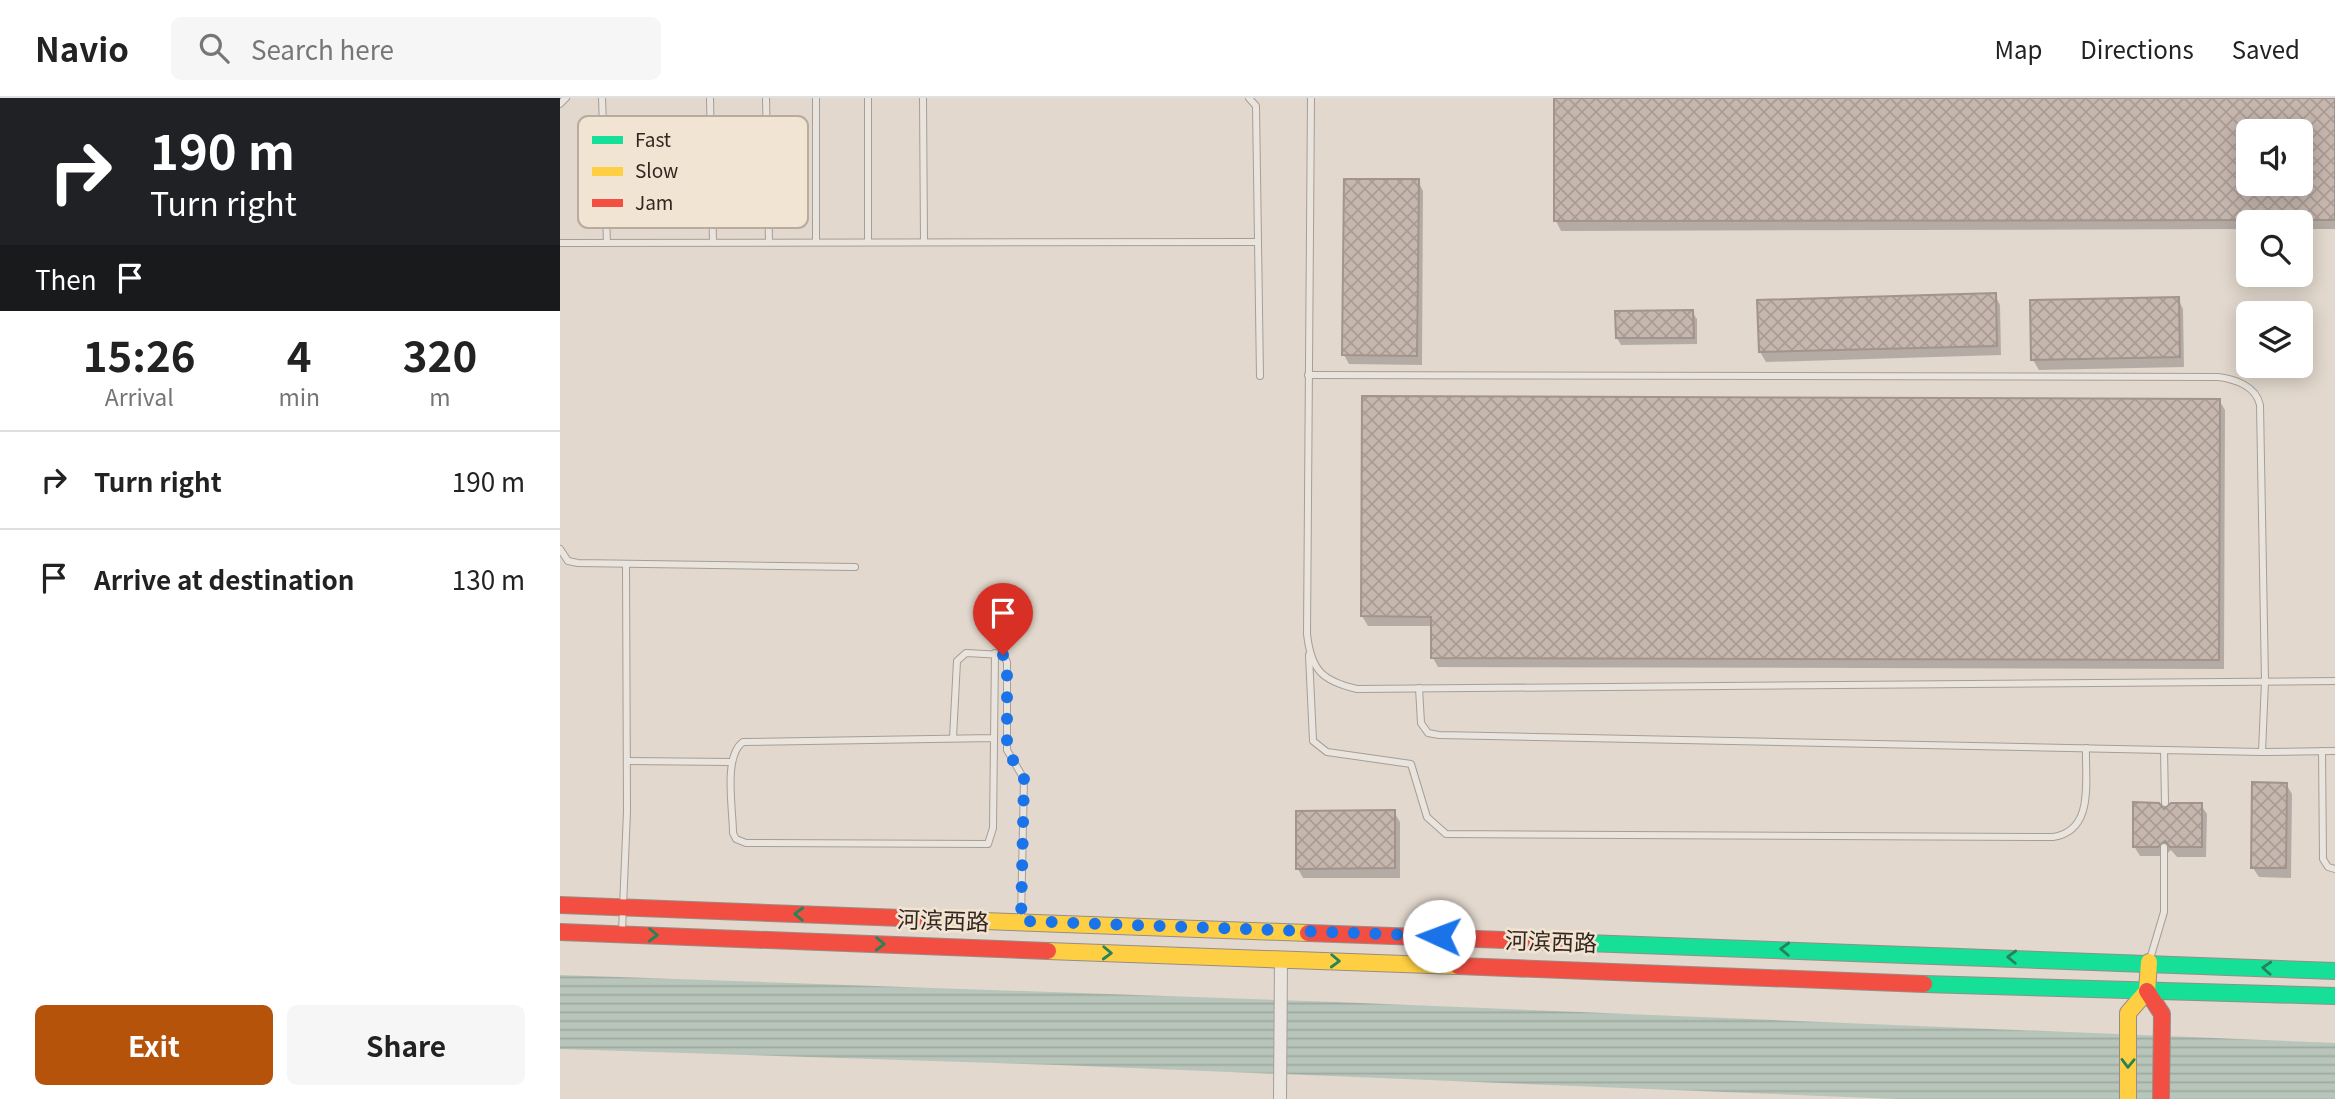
<!DOCTYPE html>
<html lang="en">
<head>
<meta charset="utf-8">
<style>
	:root { --surface:#fff; --page:#f6f6f6; --text:#222; --muted:#767676; --line:#e0e0e0; --accent:#b45309 }
	body { margin:0; font-family:Georgia,"Noto Sans SC",serif; background:var(--page); color:var(--text); height:100vh; display:flex; flex-direction:column; font-size:26px; white-space:nowrap }
	* { box-sizing:border-box; margin:0 }
	p { font-size:23px; color:var(--muted) }
	.icon { flex:none; width:38px; height:38px; fill:none; stroke:currentColor; stroke-width:2; stroke-linecap:round; stroke-linejoin:round }
	.map { position:relative; flex:1; overflow:hidden }
	.details { display:flex; flex-direction:column; background:var(--surface); width:560px }
	.details>* { flex:none }
	.guide { background:#202124; color:#fff; overflow:hidden }
	.buttons { position:absolute; left:1676px; top:21px; display:grid; gap:14px }
	.buttons a { display:grid; place-items:center; width:77px; height:77px; border-radius:10px; background:var(--surface); box-shadow:0 4px 18px #0003; font-size:35px }
	.pin { position:absolute; display:grid; place-items:center; width:60px; height:60px; color:#fff; margin:-72px -30px; border-radius:50% 50% 50% 0; rotate:-45deg; box-shadow:0 0 7px #0007 }
	.pin .icon { rotate:45deg }
	.me { position:absolute; width:77px; margin:-38px; rotate:272deg; stroke-linejoin:round; filter:drop-shadow(0 0 5px #0008) }
	.turn { display:flex; align-items:center; gap:24px; height:147px; padding:0 35px; font-size:32px }
	.turn .icon { width:91px; height:91px; stroke-width:2.5 }
	.turn b { display:block; font-size:49px; line-height:60px }
	.then { display:flex; align-items:center; height:66px; padding:0 35px; background:#0003; gap:14px; font-size:26px }
	.eta { display:flex; justify-content:space-evenly; align-items:center; height:119px; text-align:center }
	.eta b { font-size:42px; font-weight:700; line-height:49px }
	.cta { display:flex; gap:14px; margin-top:auto; padding:14px 35px }
	.cta a { flex:1; height:80px; border-radius:10px; background:var(--accent); color:#fff; font-size:28px; font-weight:700; line-height:80px; text-align:center }
	.cta a+a { background:var(--page); color:var(--text) }
	ul { padding:0; list-style:none }
	li { display:flex; align-items:center; gap:21px; height:98px; padding:0 35px; border-top:2px solid var(--line) }
	li div { flex:1 }
	li b { display:block; font-size:26px }
	li em { font-style:normal }
	header { display:flex; align-items:center; gap:42px; box-sizing:border-box; height:98px; padding:0 35px; background:var(--surface); border-bottom:2px solid var(--line) }
	header strong { font-size:33px }
	nav { display:flex; gap:38px; margin-inline-start:auto; font-size:24px }
	.search { width:490px; height:63px; background:var(--page); display:flex; align-items:center; gap:18px; box-sizing:border-box; padding:0 24px; border-radius:10px; color:var(--muted); font-size:26px }
	main { display:flex; flex:1; min-height:0 }
	.map>svg:first-child { display:block }
</style>
</head>
<body>
<header>
<strong>Navio</strong>
<div class="search"><svg class="icon" aria-label="search" viewBox="0 0 24 24"><circle cx="10" cy="10" r="6"/><path d="M15 15l6 6"/></svg>Search here</div>
<nav><a>Map</a><a>Directions</a><a>Saved</a></nav>
</header>
<main>
<section class="details">
<div class="guide">
<div class="turn"><svg class="icon" aria-label="right" viewBox="0 0 24 24"><path d="M7 20v-9h11M14 6l5 5-5 5"/></svg><div><b>190 m</b>Turn right</div></div>
<div class="then">Then<svg class="icon" aria-label="arrive" viewBox="0 0 24 24"><path d="M6 21V4h12l-3 4 3 4H6"/></svg></div>
</div>
<div class="eta">
<div><b>15:26</b><p>Arrival</p></div>
<div><b>4</b><p>min</p></div>
<div><b>320</b><p>m</p></div>
</div>
<ul>
<li><svg class="icon" aria-label="right" viewBox="0 0 24 24"><path d="M7 20v-9h11M14 6l5 5-5 5"/></svg><div><b>Turn right</b></div><em>190 m</em></li>
<li><svg class="icon" aria-label="arrive" viewBox="0 0 24 24"><path d="M6 21V4h12l-3 4 3 4H6"/></svg><div><b>Arrive at destination</b></div><em>130 m</em></li>
</ul>
<div class="cta"><a>Exit</a><a>Share</a></div>
</section>
<div class="map">
<svg width="1775" height="1001" viewBox="0 0 1775 1001">
	<defs>
		<pattern id="water-rules" width="6" height="5" patternUnits="userSpaceOnUse" patternTransform="scale(1.75)"><rect width="6" height="5" fill="#b8c5ba"/><path d="M0 2.5h6" fill="none" stroke="#9fa99f"/></pattern>
		<pattern id="building-cross-hatch" width="8" height="8" patternUnits="userSpaceOnUse" patternTransform="scale(1.75)"><rect width="8" height="8" fill="#c5b6ae"/><path d="M0 0l8 8M0 8l8-8" fill="none" stroke="#aa9c95"/></pattern>
	</defs>
	<rect width="100%" height="100%" fill="#e2d8cd"/>
	<polygon fill="url(#water-rules)" points="0,877 776,904 1775,945 1775,1001 1336,1001 498,967 0,951"/>
	<g fill="#0003" fill-rule="evenodd">
		<path d="M 996,0 L 1775,0 L 1775,131 L 1741,131 L 1741,124 L 1689,124 L 1689,131 L 1001,133 L 996,123 ZM 1689,33 L 1741,33 L 1741,86 L 1689,86 Z"/>
		<polygon points="858,83 863,93 862,267 789,266 784,257"/>
		<polygon points="1435,197 1440,207 1441,257 1206,264 1200,254 1199,203"/>
		<polygon points="1618,201 1623,211 1624,269 1479,272 1473,262"/>
		<polygon points="1132,214 1137,221 1137,246 1061,247 1057,240"/>
		<polygon points="1659,302 1665,312 1664,571 878,569 873,560 873,528 808,528 802,518"/>
		<polygon points="1726,686 1732,696 1731,780 1699,779 1693,770"/>
		<polygon points="1641,707 1647,716 1646,759 1617,759 1611,752 1604,758 1580,758 1574,748 1604,713"/>
		<polygon points="834,714 840,724 840,780 743,780 738,771"/>
	</g>
	<g fill="url(#building-cross-hatch)" stroke="#a2948d" stroke-width="2" fill-rule="evenodd">
		<path d="M 994,0 L 1775,0 L 1775,122 L 994,123 ZM 1689,33 L 1741,33 L 1741,86 L 1689,86 Z"/>
		<polygon points="784,81 859,81 857,258 782,257"/>
		<polygon points="1436,195 1437,248 1199,254 1197,202"/>
		<polygon points="1619,199 1620,259 1471,262 1470,202"/>
		<polygon points="1133,212 1134,240 1056,240 1055,213"/>
		<polygon points="802,298 1660,301 1659,562 871,560 871,519 801,518"/>
		<polygon points="1692,684 1727,685 1726,770 1691,770"/>
		<polygon points="1573,704 1599,705 1604,711 1611,705 1642,705 1642,749 1610,749 1605,743 1598,749 1573,749"/>
		<polygon points="835,712 835,770 736,771 736,713"/>
	</g>
	<g fill="none" stroke-linecap="round" stroke-linejoin="round">
		<defs>
			<g id="lane">
				<polyline points="42,0 47,145"/>
				<polyline points="150,0 153,144"/>
				<polyline points="206,0 209,144"/>
				<polyline points="363,0 364,144"/>
				<polyline points="689,0 696,8 700,278"/>
				<path d="M 751,0 L 747,536 C 751,572 762,583 797,591 L 1775,583"/>
				<polyline points="0,6 6,0"/>
				<polyline points="256,144 256,0"/>
				<polyline points="308,144 308,0"/>
				<polyline points="0,145 698,144"/>
				<path d="M 748,277 L 1658,279 C 1675,281 1696,288 1700,307 L 1705,583 L 1702,654 L 1604,652 L 1605,705"/>
				<polyline points="0,451 8,463 18,465 295,469"/>
				<path d="M 749,557 L 753,643 L 767,654 L 851,666 L 867,719 L 886,736 L 1493,739 C 1535,733 1525,682 1526,650"/>
				<polyline points="859,590 861,625 868,635 879,637 1604,652"/>
				<polyline points="393,640 397,563 406,555 443,557 447,564 447,652 464,681 461,821"/>
				<path d="M 433,640 L 183,644 C 163,658 173,711 173,735 L 176,741 L 186,745 L 428,746 L 433,730 L 435,555"/>
				<polyline points="1762,653 1763,761 1768,769 1775,771"/>
				<polyline points="1702,654 1775,653"/>
				<polyline points="67,663 171,664"/>
				<polyline points="62,834 67,713 66,466"/>
				<polyline points="1590,861 1604,814 1604,749"/>
			</g>
			<polyline id="street" points="720,1001 721,861"/>
			<g id="fast">
				<polyline points="1000,844 1775,873"/>
				<polyline points="1364,886 1775,898"/>
			</g>
			<g id="slow">
				<polyline points="369,821 748,835"/>
				<polyline points="488,853 898,868"/>
				<polyline points="1568,1001 1568,915 1587,893 1589,864"/>
			</g>
			<g id="jam">
				<polyline points="0,807 369,821"/>
				<polyline points="0,834 488,853"/>
				<polyline points="748,835 1000,844"/>
				<polyline points="898,868 1364,886"/>
				<polyline points="1587,893 1602,916 1601,1001"/>
			</g>
		</defs>
		<use href="#lane" stroke="#a79e96" stroke-width="8"/>
		<use href="#street" stroke="#a79e96" stroke-width="14"/>
		<use href="#fast" stroke="#978d86" stroke-width="18"/>
		<use href="#slow" stroke="#978d86" stroke-width="18"/>
		<use href="#jam" stroke="#978d86" stroke-width="18"/>
		<use href="#lane" stroke="#eae4de" stroke-width="6"/>
		<use href="#street" stroke="#eae4de" stroke-width="12"/>
		<use href="#fast" stroke="#16e098" stroke-width="16"/>
		<use href="#slow" stroke="#ffcf43" stroke-width="16"/>
		<use href="#jam" stroke="#f24e42" stroke-width="16"/>
	</g>
	<defs><path id="oneway-chevron" d="M-2-3.5L2.5 0L-2 3.5" fill="none" stroke-width="1.6" stroke-linecap="round" stroke-linejoin="round" transform="scale(1.75)"/></defs>
	<g stroke="#25835c">
		<use href="#oneway-chevron" transform="translate(239 816) rotate(-178)"/>
		<use href="#oneway-chevron" transform="translate(93 837) rotate(2)"/>
		<use href="#oneway-chevron" transform="translate(320 846) rotate(2)"/>
		<use href="#oneway-chevron" transform="translate(1225 851) rotate(-178)"/>
		<use href="#oneway-chevron" transform="translate(547 855) rotate(2)"/>
		<use href="#oneway-chevron" transform="translate(1452 859) rotate(-178)"/>
		<use href="#oneway-chevron" transform="translate(775 863) rotate(2)"/>
		<use href="#oneway-chevron" transform="translate(1707 870) rotate(-177)"/>
		<use href="#oneway-chevron" transform="translate(1568 965) rotate(91)"/>
	</g>
	<g fill="none" stroke-linecap="round" stroke-linejoin="round">
		<polyline stroke="#1a73e8" stroke-width="12" stroke-dasharray="0 21.6" points="443,557 447,564 447,652 464,681 461,823 879,838"/>
	</g>
	<g text-anchor="middle" dominant-baseline="central" stroke-width="5" stroke-linejoin="round" paint-order="stroke">
		<g font-size="23" fill="#34261f" stroke="#f2e4d3">
			<text transform="translate(383 821) rotate(2)">河滨西路</text>
			<text transform="translate(991 842) rotate(2)">河滨西路</text>
		</g>
	</g>
	<rect x="18" y="18" width="230" height="112" rx="10" fill="#f2e4d3" stroke="#b9ab9d" stroke-width="2"/>
	<rect x="32" y="38" width="31" height="8" fill="#16e098"/>
	<rect x="32" y="69" width="31" height="9" fill="#ffcf43"/>
	<rect x="32" y="101" width="31" height="8" fill="#f24e42"/>
	<g font-size="19" fill="#34261f">
		<text x="75" y="49">Fast</text>
		<text x="75" y="80">Slow</text>
		<text x="75" y="112">Jam</text>
	</g>
</svg>
<div class="buttons">
<a><svg class="icon" aria-label="sound" viewBox="0 0 24 24"><path d="M4 9h4l5-4v14l-5-4H4zM17 9q2 3 0 6"/></svg></a>
<a><svg class="icon" aria-label="search" viewBox="0 0 24 24"><circle cx="10" cy="10" r="6"/><path d="M15 15l6 6"/></svg></a>
<a><svg class="icon" aria-label="layers" viewBox="0 0 24 24"><path d="M12 4l9 5-9 5-9-5zM3 14l9 5 9-5"/></svg></a>
</div>
<div class="pin" style="left:443px;top:557px;background:#d93025"><svg class="icon" aria-label="arrive" viewBox="0 0 24 24"><path d="M6 21V4h12l-3 4 3 4H6"/></svg></div>
<svg class="me" style="left:879px;top:838px" viewBox="-20 -20 40 40"><circle r="19" fill="#fff"/><path d="M0-13L10 11 0 6-10 11z" fill="#1a73e8"/></svg>
</div>
</main>
</body>
</html>
